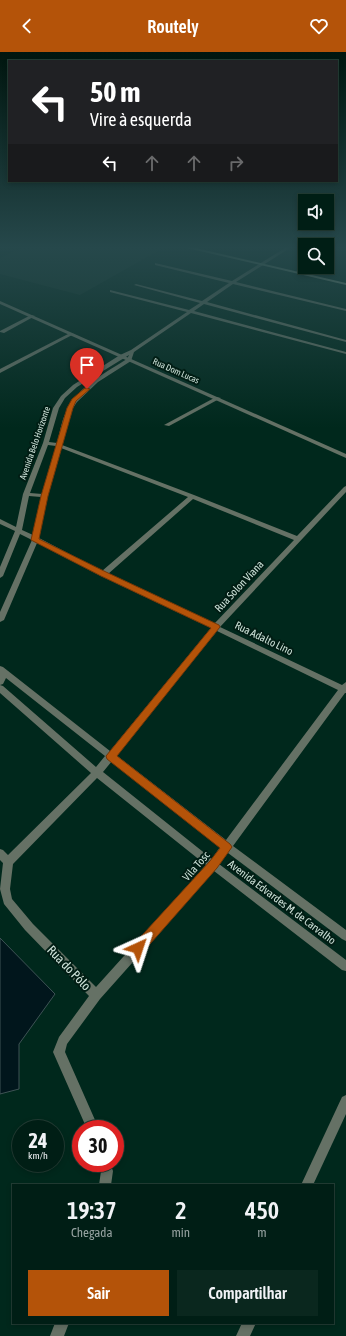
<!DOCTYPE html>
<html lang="pt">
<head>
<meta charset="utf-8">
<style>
	:root { --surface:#001e15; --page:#0a271e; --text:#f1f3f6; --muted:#95a2a0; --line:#223c34; --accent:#b45309 }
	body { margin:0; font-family:"Asap Condensed",sans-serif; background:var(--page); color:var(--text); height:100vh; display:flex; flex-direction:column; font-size:15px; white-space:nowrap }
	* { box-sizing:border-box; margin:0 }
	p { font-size:13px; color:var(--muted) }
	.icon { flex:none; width:22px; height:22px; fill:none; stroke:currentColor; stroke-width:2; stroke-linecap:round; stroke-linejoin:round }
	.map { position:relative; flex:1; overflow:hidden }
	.panel { position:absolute; left:12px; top:1132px; width:322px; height:140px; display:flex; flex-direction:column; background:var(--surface); border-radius:0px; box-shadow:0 2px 6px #0003,0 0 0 1px var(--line) }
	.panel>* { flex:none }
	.banner { position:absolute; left:8px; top:8px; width:330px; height:122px; border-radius:0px; box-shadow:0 2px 6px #0003,0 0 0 1px var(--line); background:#202124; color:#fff; overflow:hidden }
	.fabs { position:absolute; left:298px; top:142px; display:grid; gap:8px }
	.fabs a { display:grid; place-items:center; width:36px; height:36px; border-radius:0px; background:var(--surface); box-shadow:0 2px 6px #0003,0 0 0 1px var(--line); font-size:20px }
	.speed { position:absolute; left:12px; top:1068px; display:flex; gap:8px; font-size:20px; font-weight:700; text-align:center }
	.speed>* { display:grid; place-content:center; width:52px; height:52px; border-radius:50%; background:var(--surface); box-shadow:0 2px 6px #0003,0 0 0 1px var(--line); line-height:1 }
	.speed small { font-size:10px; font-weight:400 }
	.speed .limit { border:6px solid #d22; background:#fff; color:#111 }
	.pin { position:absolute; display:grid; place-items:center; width:34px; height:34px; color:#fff; margin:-41px -17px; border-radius:50% 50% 50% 0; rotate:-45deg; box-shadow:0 0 4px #0007 }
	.pin .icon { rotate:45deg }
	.me { position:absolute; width:44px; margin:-22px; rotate:42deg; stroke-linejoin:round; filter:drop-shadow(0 0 3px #0008) }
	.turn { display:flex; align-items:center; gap:14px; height:84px; padding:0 16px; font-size:18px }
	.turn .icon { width:52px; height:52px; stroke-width:2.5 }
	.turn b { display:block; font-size:28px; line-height:34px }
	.lanes { display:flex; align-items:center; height:38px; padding:0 16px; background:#0003; justify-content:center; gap:20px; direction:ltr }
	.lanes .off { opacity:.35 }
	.eta { display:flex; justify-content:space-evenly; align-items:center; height:68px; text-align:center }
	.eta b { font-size:24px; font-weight:600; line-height:28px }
	.button { display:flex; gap:8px; margin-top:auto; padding:8px 16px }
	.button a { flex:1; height:46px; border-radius:0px; background:var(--accent); color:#fff; font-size:16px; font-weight:600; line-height:46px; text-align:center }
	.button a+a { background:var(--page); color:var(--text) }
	header { display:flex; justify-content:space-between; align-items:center; height:52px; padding:0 16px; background:var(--accent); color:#fff; font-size:18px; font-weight:600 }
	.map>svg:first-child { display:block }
</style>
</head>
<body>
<header><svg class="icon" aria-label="back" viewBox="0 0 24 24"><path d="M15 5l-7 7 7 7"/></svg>Routely<svg class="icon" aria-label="heart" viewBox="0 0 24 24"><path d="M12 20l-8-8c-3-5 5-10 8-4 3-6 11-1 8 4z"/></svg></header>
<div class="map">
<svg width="346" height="1284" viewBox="0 0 346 1284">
	<rect width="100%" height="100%" fill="#00281c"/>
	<polygon fill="#0e3328" points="21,196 163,196 80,243 0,222 0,206"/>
	<polygon fill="#01161c" stroke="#3e5355" points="0,886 55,942 19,992 19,1037 0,1042"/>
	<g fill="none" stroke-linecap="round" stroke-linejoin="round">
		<g fill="#657165" fill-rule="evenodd">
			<path d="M 285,196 L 290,196 L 236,230 L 346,257 L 346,259 L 233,232 L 207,250 L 346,288 L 346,290 L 204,252 L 194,259 L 346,300 L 346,302 L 191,261 L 134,300 L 131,309 L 98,330 L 77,350 L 73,356 L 62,393 L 194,443 L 297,484 L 344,435 L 346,434 L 346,440 L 220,575 L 342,633 L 346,630 L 346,641 L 345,641 L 233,794 L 346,878 L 346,889 L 342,887 L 228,801 L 219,812 L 346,908 L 346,919 L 342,918 L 214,819 L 100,947 L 67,992 L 65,1000 L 99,1077 L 87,1077 L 53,1000 L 59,985 L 89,944 L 25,878 L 4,852 L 0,837 L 3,811 L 0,808 L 0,797 L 3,798 L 8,803 L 91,721 L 0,641 L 0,633 L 3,634 L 96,715 L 105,704 L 6,626 L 3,632 L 0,633 L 0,614 L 3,615 L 110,699 L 211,576 L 101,524 L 37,491 L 4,568 L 0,570 L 0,560 L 32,488 L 20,482 L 3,524 L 0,526 L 0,515 L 15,479 L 0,472 L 0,467 L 16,475 L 23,442 L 43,391 L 53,356 L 61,344 L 73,333 L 120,303 L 131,298 L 187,260 L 110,240 L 110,238 L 189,258 L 200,251 L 134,233 L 136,232 L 202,249 L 229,231 L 155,213 L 155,211 L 232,229 ZM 129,303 L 127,307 C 108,319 78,335 68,356 C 62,366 60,380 57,391 L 49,390 L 59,356 L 65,346 L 77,335 ZM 48,393 L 56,394 L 42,442 L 30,441 ZM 61,396 L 188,445 L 102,519 L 39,486 L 47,444 ZM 29,444 L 41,445 L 33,483 L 22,478 ZM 193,447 L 294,488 L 214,572 L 108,522 ZM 217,579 L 338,638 L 226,788 L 116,703 ZM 112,709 L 220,795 L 212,807 L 103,720 ZM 97,726 L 206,813 L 96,935 L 33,872 L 12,847 L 10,837 L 13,812 Z"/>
			<polygon points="31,263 35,264 4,281 0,280 0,279"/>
			<polygon points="70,281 74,282 0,321 0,317"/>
			<polygon points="216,345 221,346 169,374 164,373"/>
			<polygon points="346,1043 346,1062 313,1133 301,1133 342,1045"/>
			<polygon points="98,1111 110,1111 113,1119 111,1133 99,1133 101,1119"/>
			<polygon points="55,1271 69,1271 64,1284 50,1284"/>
			<polygon points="242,1271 256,1271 250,1284 236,1284"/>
		</g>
		<polygon fill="#657165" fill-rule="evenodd" points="0,249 346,402 346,406 0,252"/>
		<polygon fill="#8c9f8b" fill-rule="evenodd" points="196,196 346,231 346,233 187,196"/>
	</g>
	<linearGradient id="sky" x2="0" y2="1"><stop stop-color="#00160f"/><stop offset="0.52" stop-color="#26484b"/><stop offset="1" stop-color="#26484b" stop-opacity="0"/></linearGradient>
	<rect width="346" height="376" fill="url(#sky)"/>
	<polygon fill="#b45309" stroke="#753606" points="85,336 90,337 76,349 73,356 48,444 39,487 106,520 219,573 220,575 117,704 230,792 232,795 217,816 143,900 138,901 134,900 133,896 134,892 210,809 220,796 107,707 106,704 211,576 101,524 31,488 41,444 67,356 72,347"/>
	<g text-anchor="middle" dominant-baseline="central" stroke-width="4" stroke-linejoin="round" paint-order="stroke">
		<g font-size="9" fill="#cee2d9" stroke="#011d14">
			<text transform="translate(176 319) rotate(24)">Rua Dom Lucas</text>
			<text transform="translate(35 391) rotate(-71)">Avenida Belo Horizonte</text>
		</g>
		<g font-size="11" fill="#cee2d9" stroke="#011d14">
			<text transform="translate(239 534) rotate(-47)">Rua Solon Viana</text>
			<text transform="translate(264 586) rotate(26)">Rua Adalto Lino</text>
			<text transform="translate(196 814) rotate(-49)">Vila Tosc</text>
			<text transform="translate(282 850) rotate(37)">Avenida Edvardes M. de Carvalho</text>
		</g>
		<g font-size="13" fill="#cee2d9" stroke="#011d14">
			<text transform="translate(69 916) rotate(46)">Rua do Pólo</text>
		</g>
	</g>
</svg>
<div class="fabs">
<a><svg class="icon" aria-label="sound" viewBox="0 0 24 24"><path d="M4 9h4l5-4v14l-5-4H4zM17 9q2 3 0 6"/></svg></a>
<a><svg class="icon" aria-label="search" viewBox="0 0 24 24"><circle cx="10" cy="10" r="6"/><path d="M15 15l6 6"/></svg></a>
</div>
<div class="speed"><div>24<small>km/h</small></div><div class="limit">30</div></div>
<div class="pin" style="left:87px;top:337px;background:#d93025"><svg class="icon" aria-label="arrive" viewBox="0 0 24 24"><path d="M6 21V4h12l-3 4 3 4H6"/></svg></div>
<svg class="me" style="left:138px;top:896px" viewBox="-20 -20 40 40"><path d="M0-17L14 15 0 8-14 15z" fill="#b45309" stroke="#fff" stroke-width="4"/></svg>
<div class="banner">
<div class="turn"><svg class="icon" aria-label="left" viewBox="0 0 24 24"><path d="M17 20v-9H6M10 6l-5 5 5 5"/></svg><div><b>50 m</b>Vire à esquerda</div></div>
<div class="lanes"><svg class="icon" aria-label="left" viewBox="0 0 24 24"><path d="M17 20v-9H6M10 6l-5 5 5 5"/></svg><svg class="icon off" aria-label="ahead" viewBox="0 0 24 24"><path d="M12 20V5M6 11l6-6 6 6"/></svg><svg class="icon off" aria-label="ahead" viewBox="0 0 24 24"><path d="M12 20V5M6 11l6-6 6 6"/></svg><svg class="icon off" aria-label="right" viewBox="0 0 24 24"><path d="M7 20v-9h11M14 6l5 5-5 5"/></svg></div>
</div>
<section class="panel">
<div class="eta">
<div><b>19:37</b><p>Chegada</p></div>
<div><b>2</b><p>min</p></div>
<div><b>450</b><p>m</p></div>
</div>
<div class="button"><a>Sair</a><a>Compartilhar</a></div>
</section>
</div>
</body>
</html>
